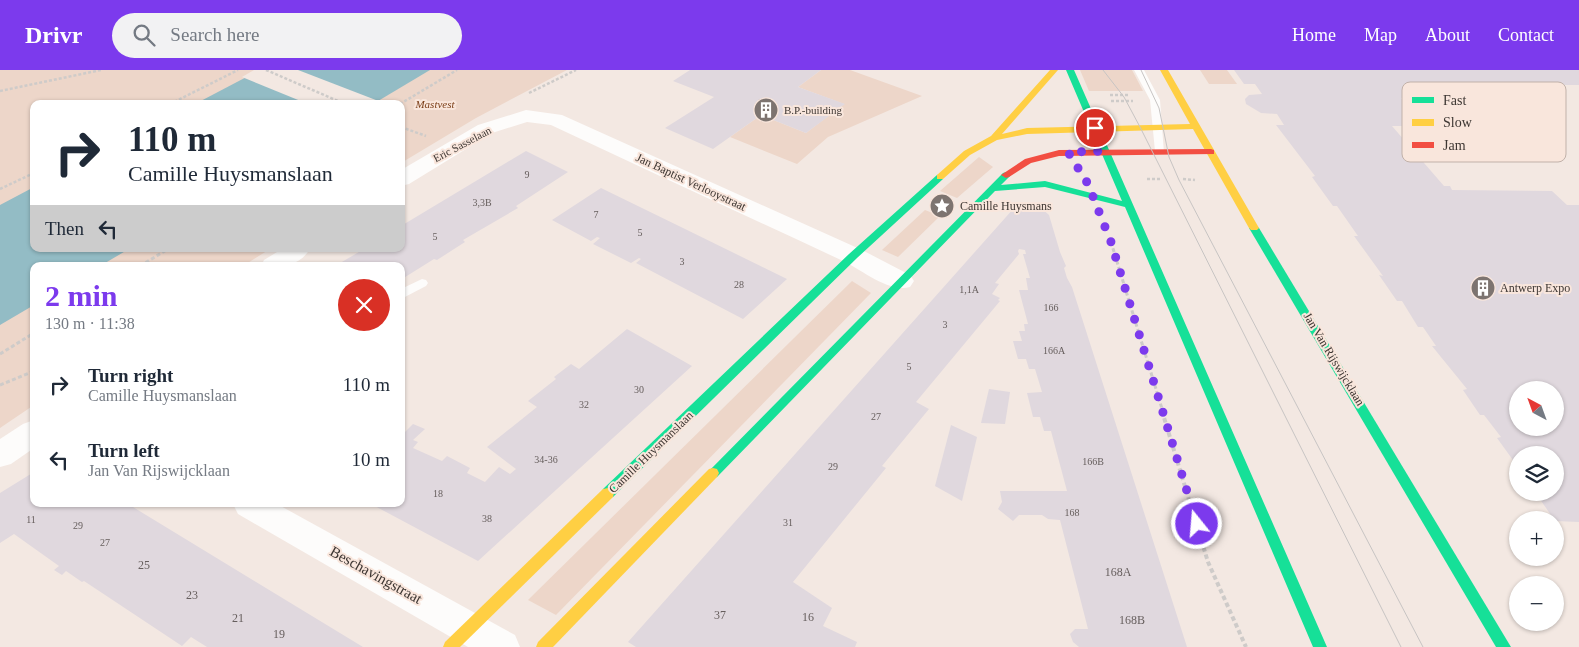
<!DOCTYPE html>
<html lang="en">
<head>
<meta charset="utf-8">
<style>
	:root { --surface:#fff; --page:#f2f2f3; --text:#1f2937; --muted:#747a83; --accent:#7c3aed }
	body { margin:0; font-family:"Times New Roman",serif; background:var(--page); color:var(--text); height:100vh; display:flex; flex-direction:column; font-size:19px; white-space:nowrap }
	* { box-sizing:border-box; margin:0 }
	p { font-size:16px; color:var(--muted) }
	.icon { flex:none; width:28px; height:28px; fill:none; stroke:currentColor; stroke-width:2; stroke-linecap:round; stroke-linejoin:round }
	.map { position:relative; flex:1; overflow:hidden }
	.details { position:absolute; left:30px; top:192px; width:375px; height:245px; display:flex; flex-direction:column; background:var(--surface); border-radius:10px; box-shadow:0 1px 4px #0004 }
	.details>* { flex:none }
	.hud { position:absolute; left:30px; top:30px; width:375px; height:152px; border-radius:10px; box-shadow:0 1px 4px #0004; background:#fff; color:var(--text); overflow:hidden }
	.needle { width:32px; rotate:319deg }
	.controls { position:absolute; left:1509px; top:311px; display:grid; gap:10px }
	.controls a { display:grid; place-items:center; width:55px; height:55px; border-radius:50%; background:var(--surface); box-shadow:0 1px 4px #0004; font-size:25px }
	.pin { position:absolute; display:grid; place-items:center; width:42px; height:42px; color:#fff; margin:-21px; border:2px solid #fff; border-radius:50%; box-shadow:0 1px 5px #0007 }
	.me { position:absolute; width:55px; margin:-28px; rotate:343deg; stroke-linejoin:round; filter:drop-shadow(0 0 4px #0008) }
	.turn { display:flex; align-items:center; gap:18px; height:105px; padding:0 15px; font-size:22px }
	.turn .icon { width:65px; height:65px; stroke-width:2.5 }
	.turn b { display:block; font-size:35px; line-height:42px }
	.then { display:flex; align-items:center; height:48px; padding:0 15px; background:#0003; gap:10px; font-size:19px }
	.round { display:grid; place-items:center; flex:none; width:52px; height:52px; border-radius:26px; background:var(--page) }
	.headline { display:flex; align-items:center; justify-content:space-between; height:85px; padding:0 15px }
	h1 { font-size:30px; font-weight:800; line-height:38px; color:var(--accent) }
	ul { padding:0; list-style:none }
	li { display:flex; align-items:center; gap:15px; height:75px; padding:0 15px }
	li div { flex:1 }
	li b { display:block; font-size:19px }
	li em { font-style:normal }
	header { display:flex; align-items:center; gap:30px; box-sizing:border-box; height:70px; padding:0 25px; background:var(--accent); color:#fff }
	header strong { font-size:24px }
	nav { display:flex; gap:28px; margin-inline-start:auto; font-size:18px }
	.search { width:350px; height:45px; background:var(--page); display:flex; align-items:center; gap:12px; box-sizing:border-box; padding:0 18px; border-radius:28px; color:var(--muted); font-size:19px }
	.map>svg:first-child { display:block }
</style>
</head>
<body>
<header>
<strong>Drivr</strong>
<div class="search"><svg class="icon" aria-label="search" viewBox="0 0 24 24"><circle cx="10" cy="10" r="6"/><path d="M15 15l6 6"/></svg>Search here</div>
<nav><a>Home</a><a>Map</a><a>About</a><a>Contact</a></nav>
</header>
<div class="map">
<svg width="1579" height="577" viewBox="0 0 1579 577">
	<rect width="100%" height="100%" fill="#f3e8e2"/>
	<g fill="#edd6c9">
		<polygon points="0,0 567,0 476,48 401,93 401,34 34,34 34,179 270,179 243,196 34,196 34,335 0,358"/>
		<polygon points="821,0 850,0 922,26 828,67 797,94 730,67 761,45 806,63 844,34 798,17"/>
		<polygon points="1080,0 1132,0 1143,21 1089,21"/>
		<polygon points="1200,0 1227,0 1237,14 1209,14"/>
		<polygon points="979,87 993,97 957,128 940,121"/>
		<polygon points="925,140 940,146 898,187 882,180"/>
		<polygon points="852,211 871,223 556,545 528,530"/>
	</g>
	<g fill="#93bcc5">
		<polygon points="260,0 430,0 373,34 195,34"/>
		<polygon points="34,117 34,179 129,179 100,196 34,196 34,235 0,255 0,135"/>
	</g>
	<polygon fill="#f3e8e2" points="254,0 298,0 381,32 308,34 242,7"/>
	<g fill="#e0d8de" fill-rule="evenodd">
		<polygon points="690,0 821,0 798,17 845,34 806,63 761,45 713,79 665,58 714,27 673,11"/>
		<path d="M 1234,0 L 1579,0 L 1579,15 L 1492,15 L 1506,28 L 1401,28 L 1428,56 L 1392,56 L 1444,116 L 1450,116 L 1452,120 L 1552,121 L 1567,135 L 1579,135 L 1579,452 L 1555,451 L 1535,422 L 1555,422 L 1555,385 L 1518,385 L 1518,397 L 1497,368 L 1501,367 L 1484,345 L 1480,345 L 1463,320 L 1467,319 L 1432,276 L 1436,276 L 1423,257 L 1418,257 L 1402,231 L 1397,231 L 1379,205 L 1383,206 L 1354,166 L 1358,166 L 1337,136 L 1333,136 L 1312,107 L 1315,106 L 1276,55 L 1284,55 L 1277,44 L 1261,43 L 1246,34 L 1245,29 L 1249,25 L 1262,24 L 1255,14 L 1244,14 ZM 1518,320 L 1555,320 L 1555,358 L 1518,358 Z"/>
		<polygon points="526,81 568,102 516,136 518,138 463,170 465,172 437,190 434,189 402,209 405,211 401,213 401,196 335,196 364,179 401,179 401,156"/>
		<polygon points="601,118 683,158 787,209 743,249 636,193 641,189 639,188 631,193 593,174 600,168 597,167 591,171 552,150"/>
		<polygon points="1029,133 1040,137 1049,145 1060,182 1066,196 1064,198 1067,208 1072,217 1187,577 1079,577 1073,572 1070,564 1075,559 1088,559 1060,450 1048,449 1042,445 1019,445 1013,451 998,439 1002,432 1000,421 1067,421 1051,361 1044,361 1040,347 1033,347 1027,323 1042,322 1035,299 1029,299 1026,289 1018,289 1013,271 1022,271 1019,261 1025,261 1024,254 1028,254 1019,220 1028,220 1026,208 1030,208 1023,184 1026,184 1025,180 1019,179 1018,181 1019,184 995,213 999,214 992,224 1000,228 998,230 1000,231 916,332 929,339 882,396 886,398 793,512 832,538 823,556 857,572 855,577 636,577 628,572 1014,138"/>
		<polygon points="627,259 692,296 478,491 371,434 401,434 401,360 405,362 413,354 425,359 413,370 418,372 413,378 442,391 447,386 470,398 467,403 485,412 499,397 510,404 516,399 487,377 537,337 528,331 556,309 554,307 571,294 579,299"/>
		<polygon points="989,319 1010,322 1005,354 981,353"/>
		<polygon points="951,355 977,367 962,431 935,416"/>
		<polygon points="34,402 34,434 128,434 363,577 207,577 191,567 182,576 84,511 82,512 66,501 62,505 54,500 59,496 14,464 0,473 0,423"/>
	</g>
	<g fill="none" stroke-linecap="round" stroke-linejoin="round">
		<g stroke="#cecbc9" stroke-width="2.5" stroke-dasharray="3 2" stroke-linecap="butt">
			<polyline points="266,0 345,34"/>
			<polyline points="0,21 101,0"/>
			<polyline points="529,23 576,0"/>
			<polyline points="1110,25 1128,25"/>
			<polyline points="1111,31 1133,31"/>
			<polyline points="170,34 238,0"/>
			<polyline points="400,34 457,0"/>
			<polyline points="401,57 426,66"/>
			<polyline points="1147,109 1161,109"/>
			<polyline points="1183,109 1195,110"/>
			<polyline points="0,119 34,103"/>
		</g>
		<g stroke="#cecbc9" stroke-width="3" stroke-dasharray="4 2.5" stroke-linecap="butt">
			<polyline points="1111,172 1163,342"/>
			<polyline points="140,196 168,179"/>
			<polyline points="0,284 34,263"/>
			<polyline points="0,315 34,301"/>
		</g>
		<polyline stroke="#cecbc9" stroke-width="4" stroke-dasharray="4.5 3" stroke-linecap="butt" points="1162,341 1208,492 1246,577"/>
		<g fill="#fdfcfb" fill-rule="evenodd">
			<polygon points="1134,0 1144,0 1160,30 1164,83 1156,83 1155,81 1150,30"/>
			<polygon points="422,209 426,210 428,213 426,216 401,229 401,219"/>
		</g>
		<g fill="#fdfcfb" fill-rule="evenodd">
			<path d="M 526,40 L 562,45 L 862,180 L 910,205 L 914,211 L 910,217 C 888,223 861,199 841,190 C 744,145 647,100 551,55 L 527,52 L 492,63 L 409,114 L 401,116 L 401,100 L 478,55 Z"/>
			<path d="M 282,179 L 310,179 C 298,198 281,196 261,196 L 264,190 Z"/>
			<polygon points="34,350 34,378 11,394 0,397 0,369 23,354"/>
			<polygon points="233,434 277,434 515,565 520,577 468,577 238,444"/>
		</g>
		<g fill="#16e098" fill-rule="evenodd">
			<polygon points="1066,0 1074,0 1327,577 1313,577 1125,137 1045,117 995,121 717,407 713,408 709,407 707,403 1003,103 1006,102 1011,105 1001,115 1045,111 1122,131"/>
			<polygon points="940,104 943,105 943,109 857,188 613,427 608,428 603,427 602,423 603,419 849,184 937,105"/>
			<polygon points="1254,155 1259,158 1511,577 1496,577 1249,158"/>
		</g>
		<g fill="#ffcf43" fill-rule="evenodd">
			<polygon points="1050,0 1058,0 1002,64 1027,58 1190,54 1160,0 1168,0 1259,158 1257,160 1251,160 1249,158 1193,59 1027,64 997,70 970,85 943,109 937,109 937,105 964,81 991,66"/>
			<polygon points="713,398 717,399 719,403 717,407 553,577 536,577 538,572 709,399"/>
			<polygon points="608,418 613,419 614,423 613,427 460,577 443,577 445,572 603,419"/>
		</g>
		<polygon fill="#f24e42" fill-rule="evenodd" points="1211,79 1214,80 1214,84 1059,86 1031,93 1009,107 1006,108 1001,105 1025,89 1059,80"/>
		<g stroke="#c7c4c3" stroke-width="1">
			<polyline points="1103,0 1124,27 1140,57 1401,577"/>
			<polyline points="1141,0 1159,38 1169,87 1179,110 1423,577"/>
		</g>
	</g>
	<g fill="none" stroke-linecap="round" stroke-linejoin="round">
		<polyline stroke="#7c3aed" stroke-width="9" stroke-dasharray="0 16.2" points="1095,58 1105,81 1068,82 1088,114 1111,172 1197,454"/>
	</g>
	<defs>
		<symbol id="building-disc" viewBox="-11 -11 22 22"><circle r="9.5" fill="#7d7470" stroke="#f9e6dc"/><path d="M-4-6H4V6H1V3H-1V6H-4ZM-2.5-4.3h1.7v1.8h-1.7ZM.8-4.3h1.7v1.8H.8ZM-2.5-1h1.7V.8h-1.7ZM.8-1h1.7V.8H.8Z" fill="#fff"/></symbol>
		<symbol id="sight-disc" viewBox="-11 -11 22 22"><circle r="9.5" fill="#7d7470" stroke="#f9e6dc"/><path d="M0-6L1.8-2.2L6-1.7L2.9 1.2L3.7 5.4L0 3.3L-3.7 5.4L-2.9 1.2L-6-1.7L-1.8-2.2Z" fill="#fff"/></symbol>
	</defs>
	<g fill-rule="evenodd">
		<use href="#building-disc" x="752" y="26" width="28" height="28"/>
		<use href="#sight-disc" x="928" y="122" width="28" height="28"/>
		<use href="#building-disc" x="1469" y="204" width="28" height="28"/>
	</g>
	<g text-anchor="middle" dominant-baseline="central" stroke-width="4" stroke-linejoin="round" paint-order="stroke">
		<g font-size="10" fill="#665e5d">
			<text x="527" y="104">9</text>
			<text x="482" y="132">3,3B</text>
			<text x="596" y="144">7</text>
			<text x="640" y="162">5</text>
			<text x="435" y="166">5</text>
			<text x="682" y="191">3</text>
			<text x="739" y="214">28</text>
			<text x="969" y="219">1,1A</text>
			<text x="1051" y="237">166</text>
			<text x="945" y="254">3</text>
			<text x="1054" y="280">166A</text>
			<text x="909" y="296">5</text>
			<text x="639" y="319">30</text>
			<text x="584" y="334">32</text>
			<text x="876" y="346">27</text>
			<text x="546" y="389">34-36</text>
			<text x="1093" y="391">166B</text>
			<text x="833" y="396">29</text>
			<text x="438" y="423">18</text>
			<text x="1072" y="442">168</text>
			<text x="487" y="448">38</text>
			<text x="31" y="449">11</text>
			<text x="788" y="452">31</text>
			<text x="78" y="455">29</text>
			<text x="105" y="472">27</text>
		</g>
		<g font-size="11" font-style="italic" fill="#7d401a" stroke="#f9e6dc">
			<text x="435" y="34">Mastvest</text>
		</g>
		<g font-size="11" fill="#3d3632" stroke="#f9e6dc" text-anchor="start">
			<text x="784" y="40">B.P.-building</text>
		</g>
		<g font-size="11" fill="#3d3632" stroke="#f9e6dc">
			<text transform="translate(462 74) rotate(-28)">Eric Sasselaan</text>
		</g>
		<g font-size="12" fill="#3d3632" stroke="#f9e6dc">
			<text transform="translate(691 112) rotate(25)">Jan Baptist Verlooystraat</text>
			<text transform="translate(1334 289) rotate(59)">Jan Van Rijswijcklaan</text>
			<text transform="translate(651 382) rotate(-44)">Camille Huysmanslaan</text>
		</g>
		<g font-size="12" fill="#3d3632" stroke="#f9e6dc" text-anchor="start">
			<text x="960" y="136">Camille Huysmans</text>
			<text x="1500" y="218">Antwerp Expo</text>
		</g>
		<g font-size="12" fill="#665e5d">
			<text x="144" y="495">25</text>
			<text x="1118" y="502">168A</text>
			<text x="192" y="525">23</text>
			<text x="720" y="545">37</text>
			<text x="808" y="547">16</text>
			<text x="238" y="548">21</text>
			<text x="1132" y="550">168B</text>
			<text x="279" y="564">19</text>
		</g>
		<g font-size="15" fill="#3d3632" stroke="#f9e6dc">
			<text transform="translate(376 505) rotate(29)">Beschavingstraat</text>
		</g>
	</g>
	<rect x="1402" y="12" width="164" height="80" rx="8" fill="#f9e6dc" stroke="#c1b1a9" stroke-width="1"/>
	<rect x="1412" y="27" width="22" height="6" fill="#16e098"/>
	<rect x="1412" y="49" width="22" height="7" fill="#ffcf43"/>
	<rect x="1412" y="72" width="22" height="6" fill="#f24e42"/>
	<g font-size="14" fill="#3d3632">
		<text x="1443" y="35">Fast</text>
		<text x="1443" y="57">Slow</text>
		<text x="1443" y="80">Jam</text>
	</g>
</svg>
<div class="controls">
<a><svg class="needle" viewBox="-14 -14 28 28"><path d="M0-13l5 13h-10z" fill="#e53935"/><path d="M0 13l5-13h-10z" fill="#747a83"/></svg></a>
<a><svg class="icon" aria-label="layers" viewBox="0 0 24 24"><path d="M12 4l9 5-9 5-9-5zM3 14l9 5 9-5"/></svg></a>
<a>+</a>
<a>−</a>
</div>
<div class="pin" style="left:1095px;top:58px;background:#d93025"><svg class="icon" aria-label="arrive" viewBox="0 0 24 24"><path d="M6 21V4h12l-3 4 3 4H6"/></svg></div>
<svg class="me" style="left:1197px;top:454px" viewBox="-20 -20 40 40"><circle r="17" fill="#7c3aed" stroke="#fff" stroke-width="3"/><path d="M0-11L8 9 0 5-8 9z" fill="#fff"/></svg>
<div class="hud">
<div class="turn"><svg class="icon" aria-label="right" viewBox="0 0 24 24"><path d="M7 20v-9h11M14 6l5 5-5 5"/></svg><div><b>110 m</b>Camille Huysmanslaan</div></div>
<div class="then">Then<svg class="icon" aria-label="left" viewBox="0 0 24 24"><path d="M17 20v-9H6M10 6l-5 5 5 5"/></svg></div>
</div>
<section class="details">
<div class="headline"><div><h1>2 min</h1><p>130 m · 11:38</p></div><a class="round" style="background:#d93025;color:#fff"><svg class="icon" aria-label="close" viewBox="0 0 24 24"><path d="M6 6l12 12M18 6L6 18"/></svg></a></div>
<ul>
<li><svg class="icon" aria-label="right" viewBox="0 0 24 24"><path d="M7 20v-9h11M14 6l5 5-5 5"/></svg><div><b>Turn right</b><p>Camille Huysmanslaan</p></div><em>110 m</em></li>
<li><svg class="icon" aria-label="left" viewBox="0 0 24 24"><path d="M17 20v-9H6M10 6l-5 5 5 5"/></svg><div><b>Turn left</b><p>Jan Van Rijswijcklaan</p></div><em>10 m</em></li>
</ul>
</section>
</div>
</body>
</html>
